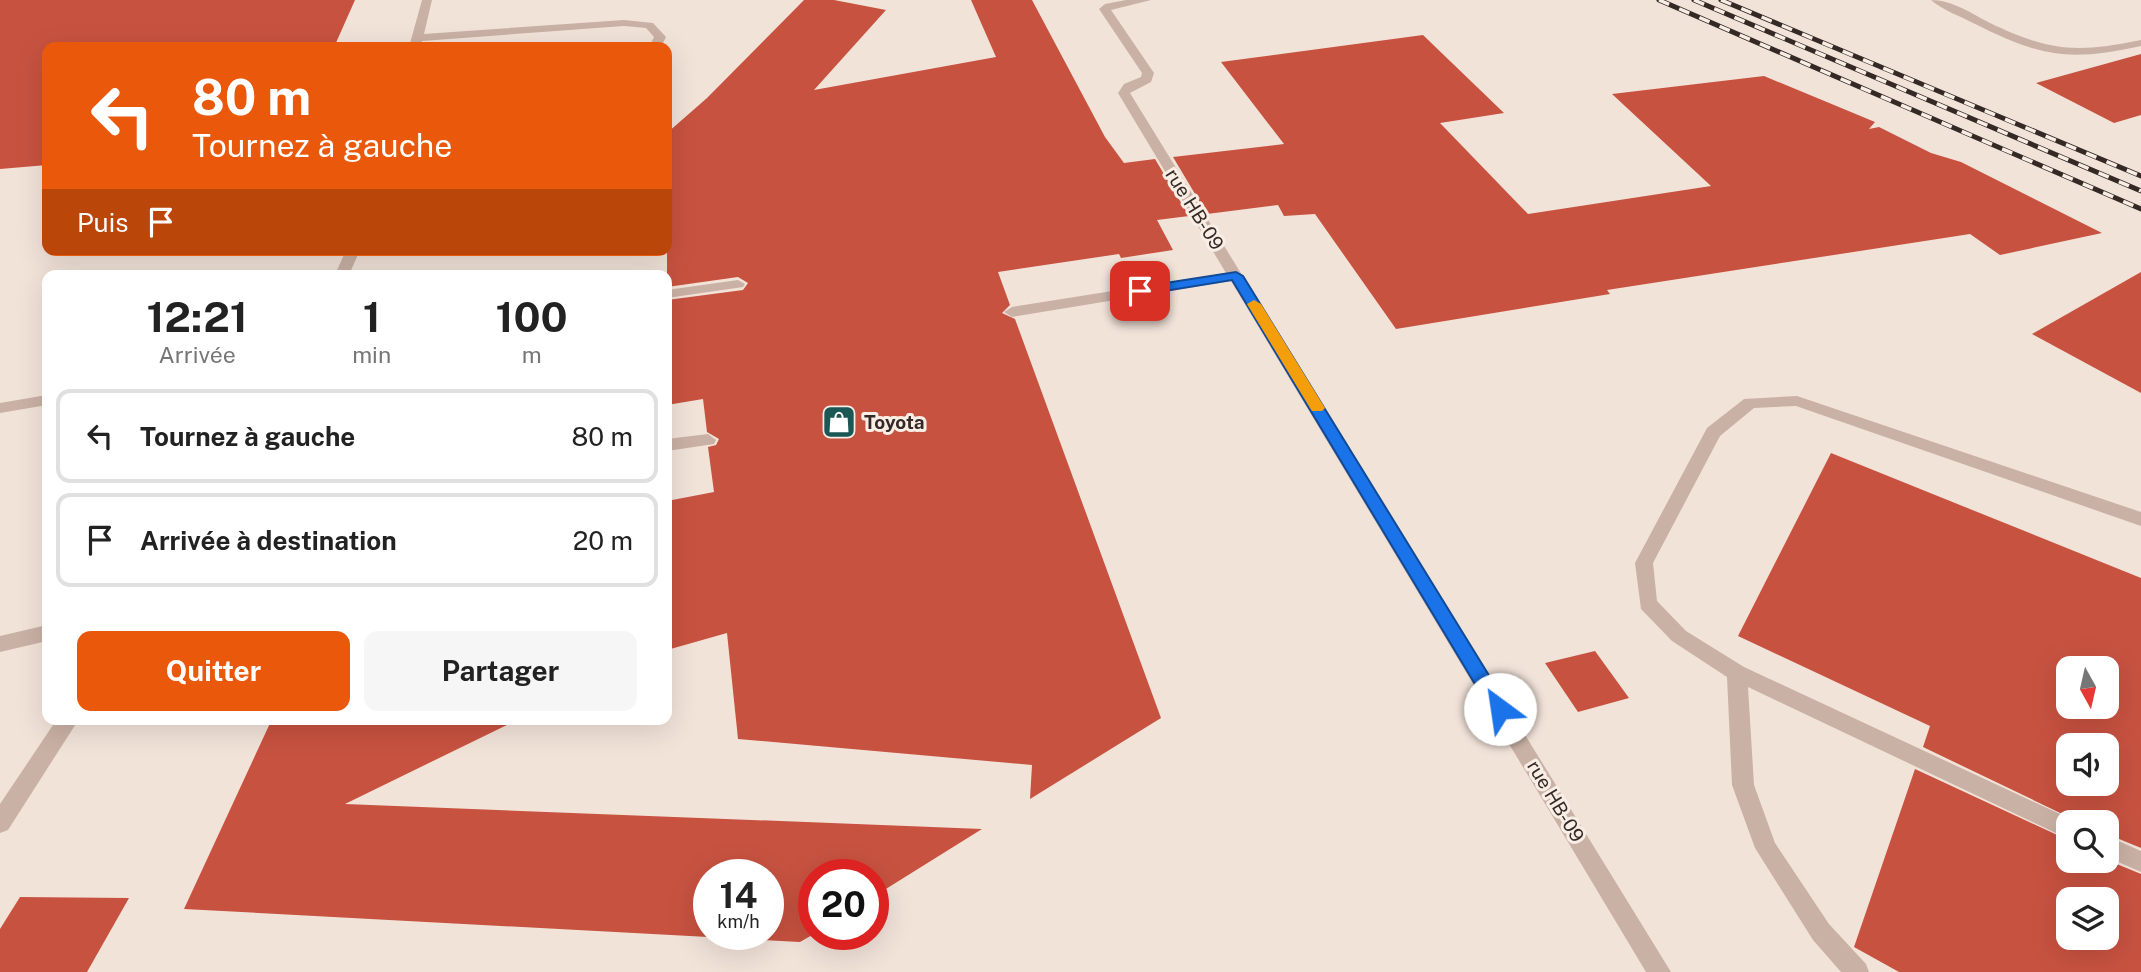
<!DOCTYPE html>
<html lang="fr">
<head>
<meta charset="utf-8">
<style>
	:root { --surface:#fff; --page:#f6f6f6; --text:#222; --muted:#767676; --line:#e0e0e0; --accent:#ea580c }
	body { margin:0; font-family:"Public Sans",sans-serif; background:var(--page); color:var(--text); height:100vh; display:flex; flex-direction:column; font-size:26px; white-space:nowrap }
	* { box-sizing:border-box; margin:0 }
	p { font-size:23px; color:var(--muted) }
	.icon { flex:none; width:38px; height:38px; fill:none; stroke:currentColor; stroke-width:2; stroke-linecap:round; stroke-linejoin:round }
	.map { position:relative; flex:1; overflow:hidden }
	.sheet { position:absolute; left:42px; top:270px; width:630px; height:455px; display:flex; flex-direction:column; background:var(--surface); border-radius:14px; box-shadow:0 7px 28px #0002 }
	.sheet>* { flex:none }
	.top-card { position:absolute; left:42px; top:42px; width:630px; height:214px; border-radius:14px; box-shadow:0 7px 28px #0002; background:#ea580c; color:#fff; overflow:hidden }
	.needle { width:46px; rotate:172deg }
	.fabs { position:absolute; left:2056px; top:656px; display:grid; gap:14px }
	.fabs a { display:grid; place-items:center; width:63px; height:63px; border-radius:14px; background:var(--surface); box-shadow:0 7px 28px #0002; font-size:35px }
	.speed { position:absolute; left:693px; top:859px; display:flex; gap:14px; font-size:35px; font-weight:700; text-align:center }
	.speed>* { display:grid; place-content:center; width:91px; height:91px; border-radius:50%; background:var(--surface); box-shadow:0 7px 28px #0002; line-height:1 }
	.speed small { font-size:18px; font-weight:400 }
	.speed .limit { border:10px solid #d22; background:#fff; color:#111 }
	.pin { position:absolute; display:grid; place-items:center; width:60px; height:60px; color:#fff; margin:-30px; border-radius:14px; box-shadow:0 4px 10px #0006 }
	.me { position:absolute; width:77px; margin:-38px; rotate:329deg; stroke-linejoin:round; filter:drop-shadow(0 0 5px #0008) }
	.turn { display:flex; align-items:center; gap:24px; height:147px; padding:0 35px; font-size:32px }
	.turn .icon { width:91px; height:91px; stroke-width:2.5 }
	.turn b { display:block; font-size:49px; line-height:60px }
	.then { display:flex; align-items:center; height:66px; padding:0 35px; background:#0003; gap:14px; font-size:26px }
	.eta { display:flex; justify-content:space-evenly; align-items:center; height:119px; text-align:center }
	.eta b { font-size:42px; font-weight:700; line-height:49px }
	.button { display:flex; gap:14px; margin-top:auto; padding:14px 35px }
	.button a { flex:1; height:80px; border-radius:14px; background:var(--accent); color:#fff; font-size:28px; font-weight:700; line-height:80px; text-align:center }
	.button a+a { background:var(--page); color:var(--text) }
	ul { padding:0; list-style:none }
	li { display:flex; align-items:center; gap:21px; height:94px; margin:0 14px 10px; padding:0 21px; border:4px solid var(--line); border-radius:14px }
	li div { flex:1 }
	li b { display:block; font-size:26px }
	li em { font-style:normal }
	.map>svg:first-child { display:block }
</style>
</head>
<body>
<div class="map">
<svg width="2141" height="972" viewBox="0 0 2141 972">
	<rect width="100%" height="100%" fill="#f2e3d9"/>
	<g fill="#c85240" fill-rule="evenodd">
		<polygon points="0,0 355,0 335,45 300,47 47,47 47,165 0,169"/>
		<polygon points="804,0 834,0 886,10 814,90 996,57 971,0 1032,0 1105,137 1124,163 1155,159 1189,216 1157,220 1173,250 1121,258 1119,254 998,272 1010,305 1002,313 1015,319 1161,718 1030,799 1032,765 738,739 727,633 667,650 667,501 714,492 708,447 716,445 719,439 707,432 703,399 667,405 667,300 743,290 748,283 738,277 667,287 667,133 707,98"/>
		<polygon points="1423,35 1504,113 1440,123 1528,214 1711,186 1612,94 1764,76 1875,122 1869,129 1879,127 1931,153 1961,162 2102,233 2000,255 1970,234 1607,290 1610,294 1396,329 1315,214 1284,216 1278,205 1207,214 1173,157 1284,144 1221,62"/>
		<polygon points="2141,54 2141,115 2114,123 2036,83"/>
		<polygon points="2141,272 2141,393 2032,334"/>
		<path d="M 1831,453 L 2141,578 L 2141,848 L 2107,834 L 2107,822 L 2079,822 L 1923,747 L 1930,726 L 1738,636 ZM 2068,668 L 2107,668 L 2107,707 L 2068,707 ZM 2068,746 L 2107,746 L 2107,784 L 2068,784 Z"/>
		<polygon points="1595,651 1629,698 1578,712 1545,663"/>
		<path d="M 272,719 L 519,719 L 345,804 L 982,829 L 873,897 L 873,875 L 814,875 L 814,934 L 800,942 L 184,909 ZM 709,875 L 768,875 L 768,934 L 709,934 Z"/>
		<path d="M 1915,769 L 2068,840 L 2068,861 L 2107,860 L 2141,874 L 2141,972 L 1899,972 L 1854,947 ZM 2068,900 L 2107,900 L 2107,938 L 2068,938 Z"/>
		<polygon points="20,897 129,898 87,972 0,972 0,929"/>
	</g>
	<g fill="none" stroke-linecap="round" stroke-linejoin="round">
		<g fill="#cab1a5" fill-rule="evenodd">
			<polygon points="422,0 432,0 424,34 624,20 653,23 666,37 661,47 649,47 654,37 646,28 624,26 422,41 421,47 409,47"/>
			<polygon points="1126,0 1151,0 1111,10 1154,73 1151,82 1130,93 1671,972 1646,972 1231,281 1012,317 1004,312 1012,307 1226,273 1118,93 1124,84 1141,77 1142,73 1099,9 1105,4"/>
			<path d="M 1931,0 C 1952,0 1971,13 1990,23 C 2051,52 2076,53 2141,40 L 2141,46 C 2068,62 2041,57 1973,23 C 1960,16 1942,10 1931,0 Z"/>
			<polygon points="346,250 360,250 349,275 335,275"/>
			<polygon points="738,280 745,284 743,287 667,298 667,290"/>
			<polygon points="47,395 47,405 0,413 0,403"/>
			<polygon points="1797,396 2141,512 2141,526 1796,406 1754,408 1720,436 1653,563 1657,601 1686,631 1744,667 2077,822 2068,822 2068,838 2060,835 1748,687 1754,785 1775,843 1829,924 1866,964 1869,972 1841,972 1813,940 1755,848 1732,785 1727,677 1672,641 1641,609 1635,563 1707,428 1744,399"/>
			<polygon points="708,434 716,440 714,444 667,451 667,439"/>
			<polygon points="47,625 47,641 0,652 0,636"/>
			<polygon points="57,719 79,719 8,830 0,833 0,804"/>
			<polygon points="2107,836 2141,851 2141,872 2107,857"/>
		</g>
		<defs>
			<g id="rail">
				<polyline points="1659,0 2141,209"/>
				<polyline points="1694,0 2141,191"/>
				<polyline points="1721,0 2141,176"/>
			</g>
		</defs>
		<use href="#rail" stroke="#352926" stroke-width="5"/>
		<use href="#rail" stroke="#f9eee5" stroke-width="3.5" stroke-dasharray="11" stroke-linecap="butt"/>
	</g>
	<polygon fill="#1a73e8" stroke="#114b97" stroke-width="2" points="1236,272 1243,276 1506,703 1509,709 1506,714 1500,717 1493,714 1232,280 1140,295 1134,291 1140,287"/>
	<polygon fill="#f59e0b" points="1254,300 1261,304 1325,408 1322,411 1312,411 1310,408 1247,304"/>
	<defs>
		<symbol id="shop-square" viewBox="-11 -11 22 22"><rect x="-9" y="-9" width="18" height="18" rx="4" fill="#1b5755" stroke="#f9eee5"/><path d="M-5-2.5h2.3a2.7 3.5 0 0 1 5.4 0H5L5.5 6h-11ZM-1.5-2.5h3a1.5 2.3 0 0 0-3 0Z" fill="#fff"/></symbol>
	</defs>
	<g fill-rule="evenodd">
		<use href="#shop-square" x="820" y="403" width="38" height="38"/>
	</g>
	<g text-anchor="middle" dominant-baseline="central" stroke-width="6" stroke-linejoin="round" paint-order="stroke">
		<g font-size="19" fill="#352926" stroke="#f9eee5">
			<text transform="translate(1195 209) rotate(58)">rue HB-09</text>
			<text transform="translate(1556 801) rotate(59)">rue HB-09</text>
		</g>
		<g font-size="19" font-weight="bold" fill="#352926" stroke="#f9eee5" text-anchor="start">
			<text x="864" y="422">Toyota</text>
		</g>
	</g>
</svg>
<div class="fabs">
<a><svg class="needle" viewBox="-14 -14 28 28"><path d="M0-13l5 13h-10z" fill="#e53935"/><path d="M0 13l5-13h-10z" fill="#767676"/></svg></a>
<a><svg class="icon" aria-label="sound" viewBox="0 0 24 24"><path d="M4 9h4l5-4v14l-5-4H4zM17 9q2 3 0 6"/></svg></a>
<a><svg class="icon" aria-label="search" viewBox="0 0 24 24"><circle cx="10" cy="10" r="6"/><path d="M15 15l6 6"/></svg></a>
<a><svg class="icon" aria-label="layers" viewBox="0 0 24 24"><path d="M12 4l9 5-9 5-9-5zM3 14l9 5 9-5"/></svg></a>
</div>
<div class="speed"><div>14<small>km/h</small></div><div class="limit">20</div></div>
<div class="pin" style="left:1140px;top:291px;background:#d93025"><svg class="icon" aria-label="arrive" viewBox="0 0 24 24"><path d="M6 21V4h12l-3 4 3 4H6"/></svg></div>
<svg class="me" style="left:1500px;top:709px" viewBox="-20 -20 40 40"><circle r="19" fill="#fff"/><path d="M0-13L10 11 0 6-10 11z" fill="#1a73e8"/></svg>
<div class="top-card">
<div class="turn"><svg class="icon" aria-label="left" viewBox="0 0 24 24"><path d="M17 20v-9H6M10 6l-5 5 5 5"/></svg><div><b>80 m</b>Tournez à gauche</div></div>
<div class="then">Puis<svg class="icon" aria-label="arrive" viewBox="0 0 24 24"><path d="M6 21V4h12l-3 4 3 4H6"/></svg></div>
</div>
<section class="sheet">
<div class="eta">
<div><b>12:21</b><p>Arrivée</p></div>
<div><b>1</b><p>min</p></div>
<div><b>100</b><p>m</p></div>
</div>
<ul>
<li><svg class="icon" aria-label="left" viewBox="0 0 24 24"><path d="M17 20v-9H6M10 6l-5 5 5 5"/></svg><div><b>Tournez à gauche</b></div><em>80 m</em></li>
<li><svg class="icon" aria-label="arrive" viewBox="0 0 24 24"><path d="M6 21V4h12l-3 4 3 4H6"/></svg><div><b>Arrivée à destination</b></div><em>20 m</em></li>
</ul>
<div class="button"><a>Quitter</a><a>Partager</a></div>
</section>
</div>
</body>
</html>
